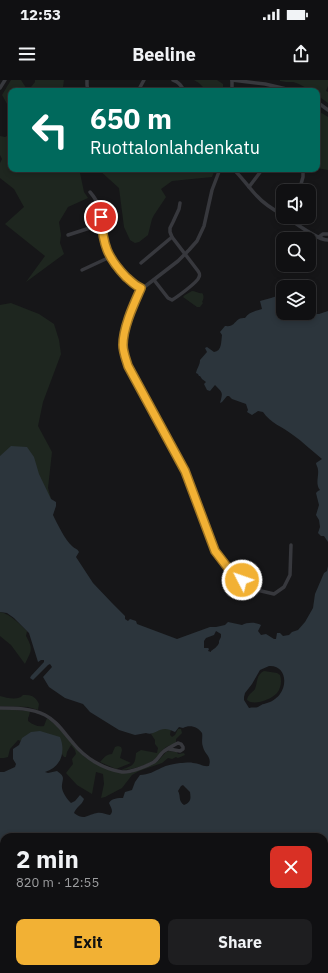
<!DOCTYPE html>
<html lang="en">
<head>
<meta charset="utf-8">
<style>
	:root { --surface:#101012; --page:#1e1e20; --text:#f1f3f6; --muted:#9c9d9f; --line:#303032; --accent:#f2b134 }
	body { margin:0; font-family:"IBM Plex Sans",sans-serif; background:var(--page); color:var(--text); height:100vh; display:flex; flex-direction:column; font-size:15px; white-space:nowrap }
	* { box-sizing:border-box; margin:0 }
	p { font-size:13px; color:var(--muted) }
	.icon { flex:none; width:22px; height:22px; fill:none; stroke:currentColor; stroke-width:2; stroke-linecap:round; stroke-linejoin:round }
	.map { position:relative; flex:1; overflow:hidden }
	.panel { position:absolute; left:0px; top:753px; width:328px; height:140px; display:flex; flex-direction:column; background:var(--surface); border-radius:12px 12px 0 0; box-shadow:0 2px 6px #0003,0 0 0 1px var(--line) }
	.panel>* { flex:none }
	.hud { position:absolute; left:8px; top:8px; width:312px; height:84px; border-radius:8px; box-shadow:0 2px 6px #0003,0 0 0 1px var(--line); background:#00695c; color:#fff; overflow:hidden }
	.tools { position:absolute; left:276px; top:104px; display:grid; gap:8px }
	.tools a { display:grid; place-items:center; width:40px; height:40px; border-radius:8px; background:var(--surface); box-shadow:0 2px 6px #0003,0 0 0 1px var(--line); font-size:20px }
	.pin { position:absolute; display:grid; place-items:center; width:34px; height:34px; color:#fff; margin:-17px; border:2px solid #fff; border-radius:50%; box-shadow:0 1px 4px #0007 }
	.me { position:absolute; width:44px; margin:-22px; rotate:311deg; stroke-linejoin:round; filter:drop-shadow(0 0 3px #0008) }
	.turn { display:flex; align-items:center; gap:14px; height:84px; padding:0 16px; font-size:18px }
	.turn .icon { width:52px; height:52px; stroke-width:2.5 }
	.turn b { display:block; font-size:28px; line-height:34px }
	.round { display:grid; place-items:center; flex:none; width:42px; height:42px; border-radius:8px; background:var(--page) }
	.summary { display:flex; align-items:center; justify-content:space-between; height:68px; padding:0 16px }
	h1 { font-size:24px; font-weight:700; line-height:30px }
	.button { display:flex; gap:8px; margin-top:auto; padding:8px 16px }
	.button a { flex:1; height:46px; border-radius:8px; background:var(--accent); color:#111; font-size:16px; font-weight:700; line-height:46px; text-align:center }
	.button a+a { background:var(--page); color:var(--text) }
	.status { display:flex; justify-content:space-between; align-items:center; height:28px; padding:0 20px; background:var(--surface); direction:ltr }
	.status svg { height:11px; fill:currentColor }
	header { display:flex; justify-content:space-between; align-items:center; height:52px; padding:0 16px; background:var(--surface); font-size:18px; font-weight:700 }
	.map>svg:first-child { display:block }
</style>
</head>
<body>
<div class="status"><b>12:53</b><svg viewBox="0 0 49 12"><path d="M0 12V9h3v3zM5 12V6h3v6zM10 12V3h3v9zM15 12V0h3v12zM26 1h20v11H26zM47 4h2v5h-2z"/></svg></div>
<header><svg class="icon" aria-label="menu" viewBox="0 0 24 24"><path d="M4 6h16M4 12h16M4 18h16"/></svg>Beeline<svg class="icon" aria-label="share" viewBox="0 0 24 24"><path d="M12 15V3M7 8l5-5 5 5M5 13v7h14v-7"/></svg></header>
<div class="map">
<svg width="328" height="893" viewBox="0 0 328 893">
	<rect width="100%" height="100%" fill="#161618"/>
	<g fill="#1e261f">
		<polygon points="11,0 21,0 28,11 35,2 35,0 64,0 63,7 64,11 11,11 11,31 2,15"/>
		<polygon points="194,0 217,0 223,4 223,11 207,11 199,3"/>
		<path d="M 280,0 L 328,0 L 328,6 L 326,11 L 328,12 L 328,23 L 317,15 L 317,11 C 308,11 302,4 293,2 C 288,2 284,2 280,1 Z"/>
		<polygon points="317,30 328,37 328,90 317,88"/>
		<polygon points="11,54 11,89 82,89 80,93 84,112 88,118 68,127 59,142 61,155 60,163 64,174 26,202 45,176 5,144 24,127 14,109 0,98 0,83 2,79 0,75 0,56 5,57"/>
		<polygon points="98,89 215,89 212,97 172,101 161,109 166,117 154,135 152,139 148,155 139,162 135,163 130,160 124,147 119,108"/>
		<path d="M 192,211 C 195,211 199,214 202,213 C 204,215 204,219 202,222 L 203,223 L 200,227 L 197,227 L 183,217 L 185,215 Z"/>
		<polygon points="11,223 39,234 54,244 59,260 61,274 43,322 38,346 52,372 48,408 51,419 0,391 0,225"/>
		<path d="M 0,532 C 12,535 18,543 27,551 L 26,556 C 34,570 31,571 25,584 L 11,565 L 0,556 Z"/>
		<path d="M 264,591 L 277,593 L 280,595 C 282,601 281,608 277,613 C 271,620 253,626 247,620 C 248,614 252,613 255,609 C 258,601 256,595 264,591 Z"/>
		<path d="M 23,615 C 32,615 35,616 39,624 L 38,630 L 28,627 L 0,626 L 0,616 C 7,618 18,621 23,615 Z"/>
		<path d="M 0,629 L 30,631 L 29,636 L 28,638 L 28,641 C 33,645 38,647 44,646 L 47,638 L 57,646 L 86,678 L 121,692 L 131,693 L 152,684 L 158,681 L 166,672 L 169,671 L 177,672 L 178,674 L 184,673 L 185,675 L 178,678 L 176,677 L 172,679 L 168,678 L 162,683 L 139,691 L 132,695 L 122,708 L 105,717 L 101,718 L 104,704 L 103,694 L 96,692 L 92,714 L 77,705 L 66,693 L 73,684 L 72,679 L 76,674 L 75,670 L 71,665 L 67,672 L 66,677 L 64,677 L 62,674 L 60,681 L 21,660 L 21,661 L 18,660 L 10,669 L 8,677 L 4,678 L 0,678 Z"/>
		<path d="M 165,648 L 171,649 L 170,655 L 172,657 L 175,655 L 178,649 L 181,649 L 182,653 L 176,659 L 176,663 C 173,665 168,665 165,668 C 161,671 158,676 154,680 C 146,686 130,690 121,690 C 133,685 135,686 136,673 L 141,670 L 157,673 L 158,668 L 155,664 L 155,660 L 151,654 L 160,649 Z"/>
		<path d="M 118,666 L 121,667 L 122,670 L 120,678 L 131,683 L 116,689 L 100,682 C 104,678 106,674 112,674 L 115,667 Z"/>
	</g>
	<g fill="#2c353c" fill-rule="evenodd">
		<path d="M 280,215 L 283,215 L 283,233 L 306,233 L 310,235 L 312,234 L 319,234 L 328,231 L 328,462 L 324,456 L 321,456 L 318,453 L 320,447 L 319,440 L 316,435 L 319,425 L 316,413 L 318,411 L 320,410 C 315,404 319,396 318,390 C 318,387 316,385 316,383 L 322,379 C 312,371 303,362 293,355 C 283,347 270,343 263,332 L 258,331 L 252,335 L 247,332 L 248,330 L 246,324 L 232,319 L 229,316 L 227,316 L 222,322 L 220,323 C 223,312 223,313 215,305 L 210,311 L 207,310 L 204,304 L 206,302 L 202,299 L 200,296 L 199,296 L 198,294 L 196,293 C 197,288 200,285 200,280 L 207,272 L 205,268 L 207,267 L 214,272 C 222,271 221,262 222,255 L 220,252 L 225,246 C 234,247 233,243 239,239 C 240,238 243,238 245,238 C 249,232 255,231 262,229 L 260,221 L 271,218 Z"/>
		<path d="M 11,366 L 27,367 L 34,377 L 39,394 L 51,419 L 56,422 L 56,426 L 53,435 C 57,443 65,460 72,466 C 75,469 77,468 79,472 L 76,477 L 93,503 L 112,523 L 125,536 L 125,539 L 128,541 L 130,539 L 136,541 L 137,544 L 177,559 L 210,547 L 216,547 L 225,545 L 228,542 L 242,545 C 247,542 256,542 261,545 L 258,551 L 261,555 L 266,554 L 274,559 L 276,559 L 277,553 L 280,553 L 283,556 L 289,555 L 292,552 L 298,550 L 305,542 L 313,528 L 315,514 L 324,493 L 327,491 L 328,486 L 328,893 L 0,893 L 0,692 L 4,692 L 15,687 L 16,684 L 13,679 L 13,669 L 19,665 L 22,658 L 31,652 L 40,651 L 60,657 C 66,672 61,687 45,692 L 48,693 L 57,691 C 65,697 63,697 62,705 C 61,711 67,719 71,723 L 75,721 L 80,715 L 84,719 C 82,725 76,727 74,733 C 85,741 86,735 97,733 C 102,732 106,735 110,735 C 114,731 111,728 109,723 C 112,718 118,718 123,718 L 125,712 L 132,710 L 135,702 L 140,695 C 148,695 155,691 161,688 C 167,685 174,684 180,683 C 184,683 190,682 193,683 C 199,683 203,687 209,686 C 212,676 205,675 203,667 C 201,662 203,657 202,653 C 198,647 190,644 183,648 L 179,647 L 175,652 C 159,643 156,657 146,653 L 135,655 L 119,650 L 90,632 L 83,624 L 65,618 L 49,607 L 43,597 L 52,587 L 50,584 L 48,585 L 33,600 L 30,598 L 31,596 L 44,582 L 44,580 L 41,580 L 38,582 L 29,553 L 14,538 L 7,533 L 0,532 L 0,376 ZM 216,551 L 221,554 L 221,557 L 219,561 L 219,563 C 218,566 214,569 211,571 L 211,572 L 208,571 L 209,569 L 208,568 L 204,568 L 204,561 L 206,558 L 214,555 ZM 269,586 C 285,585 288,603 280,614 C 278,617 273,621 270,622 C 268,623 266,623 264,624 C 262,624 260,626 258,627 C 256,628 252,627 249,628 L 244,620 L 244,617 L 245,613 L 252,604 L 260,590 ZM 183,705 L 190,712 C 191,719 191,722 184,725 C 178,721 181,716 178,711 L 181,706 ZM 4,757 L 324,757 L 324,889 L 4,889 Z"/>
	</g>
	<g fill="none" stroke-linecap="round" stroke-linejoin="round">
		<g stroke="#37383d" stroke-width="3.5">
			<polyline points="87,0 87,5 88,11"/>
			<path d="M 173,0 C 179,2 182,6 184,11"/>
			<polyline points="232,0 265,4 295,11"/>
			<polyline points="232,0 232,11"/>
			<polyline points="0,8 5,0"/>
			<polyline points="138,11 144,0"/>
			<polyline points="317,22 328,30"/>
			<path d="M 233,89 C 242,97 248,107 257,116 C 264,124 274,130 283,135"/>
			<polyline points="249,107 261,91 262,89"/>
			<polyline points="299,111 303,97 303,91"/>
			<path d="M 90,112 C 105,129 99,141 104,162 C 107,176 117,187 127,198 C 132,202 136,207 143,208 L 178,181 L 189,170 L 197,161 L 204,146 L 212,110 L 220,89"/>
			<path d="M 286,137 C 296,143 317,160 328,160"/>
			<polyline points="68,155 96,146 102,146"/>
			<polyline points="319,157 323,154 328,154"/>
			<polyline points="141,183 172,157"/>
			<polyline points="82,190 110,177"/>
			<path d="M 154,200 L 168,218 L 172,220 C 177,217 198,202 199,197 C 200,195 200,194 198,191 L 172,157 L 170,152 L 170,148 L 173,142 L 179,129 L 180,123"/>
			<path d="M 141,208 C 134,224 122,247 123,265 C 123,272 126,279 128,286 L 185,391 L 215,471 L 228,488 L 242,500 L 257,510 L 274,514 L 284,507 L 290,495 L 291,465"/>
			<path d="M 0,628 C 15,628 31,628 45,635 C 57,641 64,653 73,663 C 85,678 103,689 122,692 C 130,693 147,686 154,682 C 158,679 159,676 162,673 C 163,671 176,664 178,663 C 179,663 180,664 181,664 L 183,667 L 183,669 L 180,671 L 169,669"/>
		</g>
	</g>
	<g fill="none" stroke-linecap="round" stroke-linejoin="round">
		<defs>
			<path id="route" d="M 101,137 C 103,165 107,177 126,197 C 131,201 135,206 141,208 C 134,224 123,247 123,265 C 123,272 126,279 128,286 L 185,391 L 215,471 L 228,488 L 242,500"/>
		</defs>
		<use href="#route" stroke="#9d7322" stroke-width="10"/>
		<use href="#route" stroke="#f2b134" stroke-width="7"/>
	</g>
</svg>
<div class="tools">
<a><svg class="icon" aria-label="sound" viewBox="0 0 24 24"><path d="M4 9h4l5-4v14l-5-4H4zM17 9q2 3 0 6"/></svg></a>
<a><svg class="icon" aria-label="search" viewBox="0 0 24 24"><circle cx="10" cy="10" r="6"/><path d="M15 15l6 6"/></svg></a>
<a><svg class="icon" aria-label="layers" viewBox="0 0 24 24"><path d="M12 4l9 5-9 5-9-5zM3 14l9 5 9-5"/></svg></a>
</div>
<div class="pin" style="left:101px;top:137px;background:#d93025"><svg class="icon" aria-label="arrive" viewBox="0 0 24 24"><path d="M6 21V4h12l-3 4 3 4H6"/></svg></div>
<svg class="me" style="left:242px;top:500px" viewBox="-20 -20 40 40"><circle r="17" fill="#f2b134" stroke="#fff" stroke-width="3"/><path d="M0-11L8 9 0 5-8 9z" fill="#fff"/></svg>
<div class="hud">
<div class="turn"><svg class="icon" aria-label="left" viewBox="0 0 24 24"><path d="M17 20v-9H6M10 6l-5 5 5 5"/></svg><div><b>650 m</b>Ruottalonlahdenkatu</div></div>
</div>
<section class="panel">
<div class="summary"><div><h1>2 min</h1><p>820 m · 12:55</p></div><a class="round" style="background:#d93025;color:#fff"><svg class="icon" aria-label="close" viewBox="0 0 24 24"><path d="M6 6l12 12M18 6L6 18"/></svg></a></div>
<div class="button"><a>Exit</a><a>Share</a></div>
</section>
</div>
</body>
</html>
